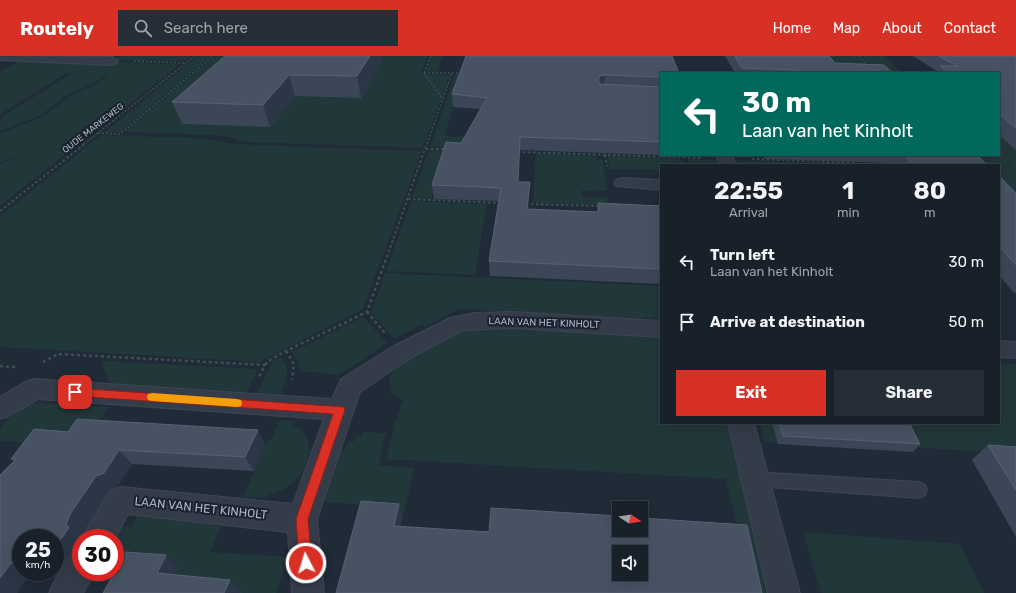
<!DOCTYPE html>
<html lang="en">
<head>
<meta charset="utf-8">
<style>
	:root { --surface:#18202a; --page:#252d36; --text:#f1f3f6; --muted:#9fa3a8; --line:#363e47; --accent:#d93025 }
	body { margin:0; font-family:Rubik,sans-serif; background:var(--page); color:var(--text); height:100vh; display:flex; flex-direction:column; font-size:15px; white-space:nowrap }
	* { box-sizing:border-box; margin:0 }
	p { font-size:13px; color:var(--muted) }
	.icon { flex:none; width:22px; height:22px; fill:none; stroke:currentColor; stroke-width:2; stroke-linecap:round; stroke-linejoin:round }
	.map { position:relative; flex:1; overflow:hidden }
	.panel { position:absolute; left:660px; top:108px; width:340px; height:260px; display:flex; flex-direction:column; background:var(--surface); border-radius:0px; box-shadow:0 4px 16px #0002,0 0 0 1px var(--line) }
	.panel>* { flex:none }
	.top-card { position:absolute; left:660px; top:16px; width:340px; height:84px; border-radius:0px; box-shadow:0 4px 16px #0002,0 0 0 1px var(--line); background:#00695c; color:#fff; overflow:hidden }
	.needle { width:26px; rotate:102deg }
	.tools { position:absolute; left:612px; top:445px; display:grid; gap:8px }
	.tools a { display:grid; place-items:center; width:36px; height:36px; border-radius:0px; background:var(--surface); box-shadow:0 4px 16px #0002,0 0 0 1px var(--line); font-size:20px }
	.speed { position:absolute; left:12px; top:473px; display:flex; gap:8px; font-size:20px; font-weight:700; text-align:center }
	.speed>* { display:grid; place-content:center; width:52px; height:52px; border-radius:50%; background:var(--surface); box-shadow:0 4px 16px #0002,0 0 0 1px var(--line); line-height:1 }
	.speed small { font-size:10px; font-weight:400 }
	.speed .limit { border:6px solid #d22; background:#fff; color:#111 }
	.pin { position:absolute; display:grid; place-items:center; width:34px; height:34px; color:#fff; margin:-17px; border-radius:8px; box-shadow:0 2px 6px #0006 }
	.me { position:absolute; width:44px; margin:-22px; rotate:355deg; stroke-linejoin:round; filter:drop-shadow(0 0 3px #0008) }
	.turn { display:flex; align-items:center; gap:14px; height:84px; padding:0 16px; font-size:18px }
	.turn .icon { width:52px; height:52px; stroke-width:2.5 }
	.turn b { display:block; font-size:28px; line-height:34px }
	.eta { display:flex; justify-content:space-evenly; align-items:center; height:68px; text-align:center }
	.eta b { font-size:24px; font-weight:700; line-height:28px }
	.cta { display:flex; gap:8px; margin-top:auto; padding:8px 16px }
	.cta a { flex:1; height:46px; border-radius:0px; background:var(--accent); color:#fff; font-size:16px; font-weight:700; line-height:46px; text-align:center }
	.cta a+a { background:var(--page); color:var(--text) }
	ul { padding:0; list-style:none }
	li { display:flex; align-items:center; gap:12px; height:60px; padding:0 16px }
	li div { flex:1 }
	li b { display:block; font-size:15px }
	li em { font-style:normal }
	header { display:flex; align-items:center; gap:24px; box-sizing:border-box; height:56px; padding:0 20px; background:var(--accent); color:#fff }
	header strong { font-size:19px }
	nav { display:flex; gap:22px; margin-inline-start:auto; font-size:14px }
	.search { width:280px; height:36px; background:var(--page); display:flex; align-items:center; gap:10px; box-sizing:border-box; padding:0 14px; border-radius:0px; color:var(--muted); font-size:15px }
	.map>svg:first-child { display:block }
</style>
</head>
<body>
<header>
<strong>Routely</strong>
<div class="search"><svg class="icon" aria-label="search" viewBox="0 0 24 24"><circle cx="10" cy="10" r="6"/><path d="M15 15l6 6"/></svg>Search here</div>
<nav><a>Home</a><a>Map</a><a>About</a><a>Contact</a></nav>
</header>
<div class="map">
<svg width="1016" height="537" viewBox="0 0 1016 537">
	<rect width="100%" height="100%" fill="#202b38"/>
	<g fill="#223739">
		<polygon points="120,0 191,0 186,4 180,5 115,4"/>
		<polygon points="198,0 211,0 120,76 105,76"/>
		<polygon points="215,0 428,0 420,18 450,19 423,92 243,86 230,81 209,79 124,76"/>
		<polygon points="433,0 443,0 437,16 426,15"/>
		<polygon points="814,0 858,0 875,17 829,17"/>
		<polygon points="861,0 884,0 902,17 879,17"/>
		<polygon points="22,4 174,8 178,10 0,150 0,108 23,100 0,106 0,78 44,60 72,39 93,30 108,20 105,20 92,28 67,39 41,59 0,75 0,67 3,60 71,18 67,17 0,58 0,16"/>
		<polygon points="455,18 536,20 453,51 445,80 534,83 530,94 430,91"/>
		<polygon points="999,77 1016,94 1016,135 999,134 999,109 970,109 960,99 999,99"/>
		<polygon points="101,79 199,82 234,88 422,95 363,253 259,306 0,291 0,160"/>
		<polygon points="429,94 446,95 431,143 412,142"/>
		<polygon points="536,97 597,100 597,103 603,104 607,135 596,135 596,136 582,134 582,140 585,140 585,142 607,141 608,149 533,147"/>
		<polygon points="608,100 682,103 684,109 661,109 661,114 609,113"/>
		<polygon points="687,103 719,104 721,109 689,109"/>
		<polygon points="736,104 808,107 813,109 740,109"/>
		<polygon points="411,145 487,148 475,219 386,215"/>
		<polygon points="385,217 661,230 661,263 458,253 425,271 422,268 395,283 371,257"/>
		<polygon points="363,261 387,287 339,319 300,315 298,306 292,296"/>
		<path d="M 488,272 L 661,281 L 661,367 L 732,367 L 773,537 L 752,537 L 726,423 L 386,403 L 394,370 L 403,344 L 392,337 C 390,330 388,326 391,319 C 395,310 443,281 454,277 C 465,274 476,273 488,272 Z"/>
		<path d="M 281,301 C 291,316 286,323 281,338 L 257,337 L 273,305 Z"/>
		<polygon points="104,305 258,313 247,336 110,328 102,307"/>
		<polygon points="999,307 1016,308 1016,398 910,391 883,367 999,367"/>
		<polygon points="22,346 109,351 82,390 0,385 0,373"/>
		<path d="M 280,364 L 295,365 L 293,369 C 303,372 310,382 308,393 L 312,393 L 302,417 L 293,427 L 283,434 L 261,442 L 243,441 L 268,384 L 271,384 Z"/>
		<polygon points="759,367 772,367 778,387 765,386"/>
		<polygon points="363,376 386,377 379,409 414,412 403,460 366,458 368,449 324,446 341,394 344,395 349,384 354,386 356,380 362,381"/>
		<polygon points="138,458 216,464 214,470 221,470 210,496 289,501 276,537 241,537 170,529 179,511 115,507 115,482 113,482 120,470 132,471"/>
		<polygon points="803,476 960,488 984,537 821,537"/>
	</g>
	<g fill="none" stroke-linecap="round" stroke-linejoin="round">
		<defs>
			<polygon id="lane" points="755,416 919,426 925,429 927,434 925,439 919,442 755,430 749,428 747,423 749,418"/>
			<g id="street">
				<polygon points="0,0 112,1 116,3 118,5 116,7 112,9 0,4"/>
				<polygon points="716,99 732,99 736,109 720,109"/>
				<polygon points="622,122 661,124 661,134 616,130 614,127 616,124"/>
				<polygon points="513,256 661,265 661,281 513,272 463,274 410,302 360,336 317,463 324,537 292,537 288,476 128,458 115,482 83,482 87,472 111,435 121,431 293,448 324,363 38,343 9,360 0,363 0,341 25,326 34,323 332,343 341,323 394,290 450,262 474,257"/>
				<polygon points="999,285 1016,286 1016,302 999,301"/>
				<polygon points="728,367 754,367 800,537 768,537"/>
				<polygon points="81,495 81,516 95,516 83,537 49,537 54,526 70,500"/>
			</g>
		</defs>
		<use href="#lane" stroke="#3d4652" stroke-width="2"/>
		<use href="#street" stroke="#3d4652" stroke-width="2"/>
		<g stroke="#3b5052" stroke-width="1.5" stroke-dasharray="2 2" stroke-linecap="butt">
			<polyline points="859,0 869,10"/>
			<polyline points="134,5 185,7"/>
			<polyline points="424,17 463,17"/>
			<polyline points="424,17 443,43"/>
			<polyline points="424,17 431,0"/>
			<polyline points="98,77 120,78 213,0"/>
			<polyline points="84,88 195,0"/>
			<polyline points="427,88 452,17"/>
		</g>
		<g stroke="#3b5052" stroke-width="2" stroke-dasharray="2.5 2.5" stroke-linecap="butt">
			<polyline points="426,93 447,93"/>
			<polyline points="518,96 703,102"/>
			<polyline points="605,99 607,110"/>
			<polyline points="752,103 857,107"/>
			<polyline points="408,143 501,147"/>
			<polyline points="526,148 599,150"/>
			<polyline points="0,155 86,87"/>
			<polyline points="387,201 427,87"/>
		</g>
		<g stroke="#3b5052" stroke-width="2.5" stroke-dasharray="3 3" stroke-linecap="butt">
			<polyline points="367,256 385,277"/>
			<polyline points="286,295 294,308 292,324"/>
			<polyline points="43,306 58,298 265,309 259,321"/>
			<polyline points="265,309 268,305 286,295 367,256 387,200"/>
			<polyline points="0,310 15,311"/>
		</g>
		<use href="#lane" fill="#343c49" fill-rule="evenodd"/>
		<use href="#street" fill="#343c49" fill-rule="evenodd"/>
	</g>
	<g fill="#3b4757" fill-rule="evenodd">
		<polygon points="225,0 382,7 361,42 295,40 270,71 182,68 172,46"/>
		<polygon points="466,0 661,17 661,99 519,94 518,126 529,140 528,153 597,156 598,147 661,150 661,228 490,220 489,205 498,145 434,143 432,129 461,87 480,53 453,51 452,38"/>
		<polygon points="725,0 829,0 835,7 893,17 735,17"/>
		<polygon points="913,0 1016,0 1016,94 999,79 999,17 936,17 937,15"/>
		<polygon points="662,99 702,99 702,100"/>
		<polygon points="763,99 977,99 987,109 893,109 891,107 765,103"/>
		<polygon points="999,120 1016,137 1016,237 1014,237 999,219"/>
		<polygon points="772,367 909,367 920,388 913,396 778,388"/>
		<path d="M 34,373 L 266,389 L 254,415 L 132,408 L 117,431 L 110,434 L 86,471 L 81,482 L 81,490 L 78,495 L 69,499 L 55,521 L 29,519 L 17,537 L 0,537 L 14,405 L 11,403 ZM 21,482 L 55,516 L 21,516 Z"/>
		<polygon points="988,389 1016,391 1016,481 972,404"/>
	</g>
	<g fill="#2b3746">
		<polygon points="370,0 381,0 382,7 361,42 357,20"/>
		<polygon points="289,19 295,40 270,71 263,49"/>
		<polygon points="605,19 604,30 599,32 598,24 600,20"/>
		<polygon points="530,126 529,140 527,167 527,153"/>
		<polygon points="258,374 266,389 254,415 245,401"/>
		<polygon points="119,394 132,408 117,431 110,434 86,471 82,481 83,482 81,482 81,490 78,495 69,499 55,521 48,516 55,516 55,485 66,469 70,458 96,420"/>
		<polygon points="399,448 403,460 398,482 394,470"/>
		<polygon points="166,499 179,511 170,529 157,517"/>
		<polygon points="11,507 21,513 21,516 25,516 29,519 17,537 0,537 0,522"/>
		<polygon points="230,524 241,536 241,537 224,537"/>
	</g>
	<g fill="#475363" stroke="#576372" fill-rule="evenodd">
		<polygon points="225,0 370,0 357,20 289,19 263,49 172,46"/>
		<polygon points="466,0 672,0 679,17 661,17 661,21 605,19 600,20 598,24 600,28 661,31 661,86 520,81 518,126 530,126 527,153 599,156 598,147 661,150 661,213 489,205 501,132 432,129 446,86 461,87 487,42 452,38"/>
		<polygon points="735,0 829,0 835,7 884,9 893,17 798,17 795,14 742,12"/>
		<polygon points="939,0 1016,0 1016,72 999,58 999,17 948,17 940,10 957,10"/>
		<polygon points="904,99 977,99 987,109 912,109"/>
		<polygon points="999,120 1016,137 1016,209 999,190"/>
		<polygon points="77,363 258,374 245,401 119,394 104,417 96,420 70,458 66,469 69,471 62,482 55,485 55,482 21,482 21,508 11,507 0,522 0,419 16,403 11,403 34,373 68,376"/>
		<polygon points="779,367 909,367 920,388 783,380"/>
		<polygon points="988,389 1016,391 1016,434"/>
		<path d="M 361,445 L 399,448 L 394,470 L 489,476 L 491,452 L 619,460 L 619,474 L 641,474 L 641,462 L 747,469 L 762,537 L 336,537 ZM 619,496 L 641,496 L 641,518 L 619,518 Z"/>
		<polygon points="126,496 166,499 157,517 230,524 224,537 103,537"/>
	</g>
	<polygon fill="#d93025" stroke="#8d1f18" points="75,332 344,351 345,354 308,463 312,507 310,512 306,514 301,512 299,507 296,463 333,358 75,340 71,339 70,336 71,333"/>
	<polygon fill="#f59e0b" points="152,337 237,343 241,344 242,347 241,350 237,351 152,345 148,344 147,341 148,338"/>
	<g text-anchor="middle" dominant-baseline="central" stroke-width="4" stroke-linejoin="round" paint-order="stroke">
		<g font-size="9" fill="#aeb7c5" stroke="#19222d">
			<text transform="translate(93 72) rotate(-38)">OUDE MARKEWEG</text>
		</g>
		<g font-size="10" fill="#aeb7c5" stroke="#19222d">
			<text transform="translate(544 267) rotate(2)">LAAN VAN HET KINHOLT</text>
		</g>
		<g font-size="12" fill="#aeb7c5" stroke="#19222d">
			<text transform="translate(201 452) rotate(6)">LAAN VAN HET KINHOLT</text>
		</g>
	</g>
</svg>
<div class="tools">
<a><svg class="needle" viewBox="-14 -14 28 28"><path d="M0-13l5 13h-10z" fill="#e53935"/><path d="M0 13l5-13h-10z" fill="#9fa3a8"/></svg></a>
<a><svg class="icon" aria-label="sound" viewBox="0 0 24 24"><path d="M4 9h4l5-4v14l-5-4H4zM17 9q2 3 0 6"/></svg></a>
</div>
<div class="speed"><div>25<small>km/h</small></div><div class="limit">30</div></div>
<div class="pin" style="left:75px;top:336px;background:#d93025"><svg class="icon" aria-label="arrive" viewBox="0 0 24 24"><path d="M6 21V4h12l-3 4 3 4H6"/></svg></div>
<svg class="me" style="left:306px;top:507px" viewBox="-20 -20 40 40"><circle r="17" fill="#d93025" stroke="#fff" stroke-width="3"/><path d="M0-11L8 9 0 5-8 9z" fill="#fff"/></svg>
<div class="top-card">
<div class="turn"><svg class="icon" aria-label="left" viewBox="0 0 24 24"><path d="M17 20v-9H6M10 6l-5 5 5 5"/></svg><div><b>30 m</b>Laan van het Kinholt</div></div>
</div>
<section class="panel">
<div class="eta">
<div><b>22:55</b><p>Arrival</p></div>
<div><b>1</b><p>min</p></div>
<div><b>80</b><p>m</p></div>
</div>
<ul>
<li><svg class="icon" aria-label="left" viewBox="0 0 24 24"><path d="M17 20v-9H6M10 6l-5 5 5 5"/></svg><div><b>Turn left</b><p>Laan van het Kinholt</p></div><em>30 m</em></li>
<li><svg class="icon" aria-label="arrive" viewBox="0 0 24 24"><path d="M6 21V4h12l-3 4 3 4H6"/></svg><div><b>Arrive at destination</b></div><em>50 m</em></li>
</ul>
<div class="cta"><a>Exit</a><a>Share</a></div>
</section>
</div>
</body>
</html>
